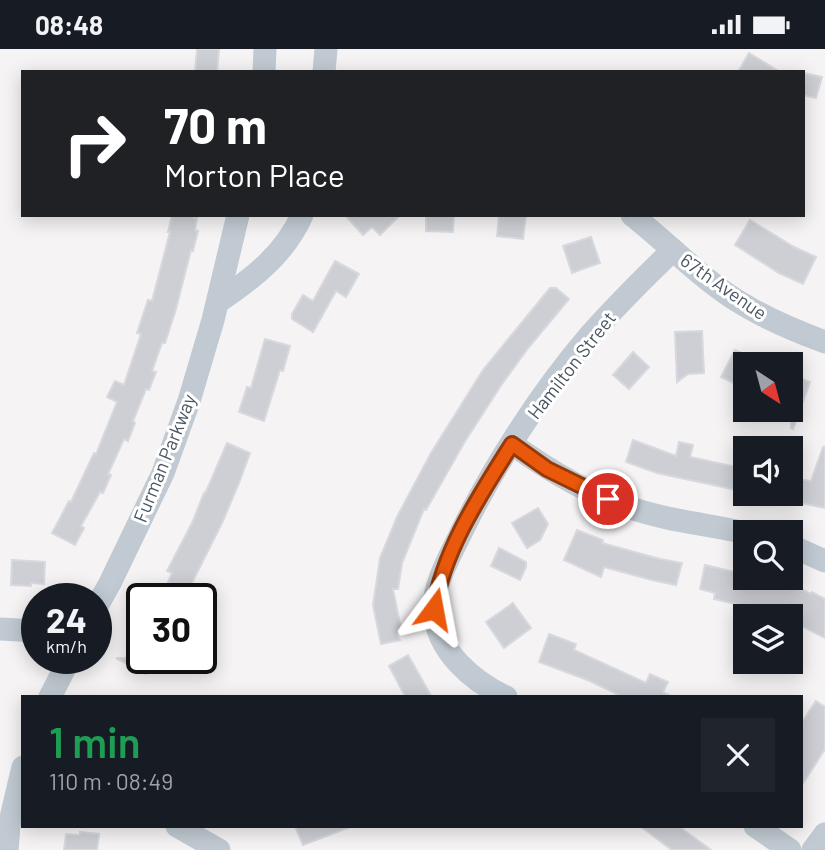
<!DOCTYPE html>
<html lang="en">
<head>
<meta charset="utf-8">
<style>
	:root { --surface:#171b24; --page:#20242c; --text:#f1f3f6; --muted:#9ea1a6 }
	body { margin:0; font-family:Barlow,sans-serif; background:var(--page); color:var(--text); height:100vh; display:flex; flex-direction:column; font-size:26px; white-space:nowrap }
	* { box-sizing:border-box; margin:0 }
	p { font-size:23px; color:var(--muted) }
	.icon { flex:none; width:38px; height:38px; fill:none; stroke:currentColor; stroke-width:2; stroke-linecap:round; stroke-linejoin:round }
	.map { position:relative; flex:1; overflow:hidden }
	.side { position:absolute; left:21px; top:646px; width:782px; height:133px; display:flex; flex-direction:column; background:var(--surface); border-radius:0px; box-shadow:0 4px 18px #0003 }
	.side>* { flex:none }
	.guide { position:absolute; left:21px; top:21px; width:784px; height:147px; border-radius:0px; box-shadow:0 4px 18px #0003; background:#202124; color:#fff; overflow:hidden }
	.needle { width:46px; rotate:144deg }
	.controls { position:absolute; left:733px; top:303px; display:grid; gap:14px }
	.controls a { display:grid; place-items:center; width:70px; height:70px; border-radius:0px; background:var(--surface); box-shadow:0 4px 18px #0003; font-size:35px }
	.speed { position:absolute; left:21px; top:534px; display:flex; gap:14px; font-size:35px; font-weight:700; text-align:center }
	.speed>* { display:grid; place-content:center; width:91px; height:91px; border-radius:50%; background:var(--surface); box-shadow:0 4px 18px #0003; line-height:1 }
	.speed small { font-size:18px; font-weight:400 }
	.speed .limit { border:4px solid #111; border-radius:10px; background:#fff; color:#111 }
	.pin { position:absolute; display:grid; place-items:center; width:60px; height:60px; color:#fff; margin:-30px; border:4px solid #fff; border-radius:50%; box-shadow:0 2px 7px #0007 }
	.me { position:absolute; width:77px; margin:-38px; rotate:13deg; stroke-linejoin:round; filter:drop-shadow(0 0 5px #0008) }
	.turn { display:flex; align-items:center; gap:24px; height:147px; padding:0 28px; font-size:32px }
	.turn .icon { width:91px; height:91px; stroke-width:2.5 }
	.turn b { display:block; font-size:49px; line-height:60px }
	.round { display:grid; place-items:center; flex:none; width:74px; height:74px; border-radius:0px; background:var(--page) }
	.headline { display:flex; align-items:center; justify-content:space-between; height:119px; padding:0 28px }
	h1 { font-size:42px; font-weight:600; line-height:52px; color:#1e9e55 }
	.status { display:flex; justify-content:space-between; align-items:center; height:49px; padding:0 35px; background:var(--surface); direction:ltr }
	.status svg { height:19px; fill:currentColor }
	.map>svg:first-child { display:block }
</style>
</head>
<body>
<div class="status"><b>08:48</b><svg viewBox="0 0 49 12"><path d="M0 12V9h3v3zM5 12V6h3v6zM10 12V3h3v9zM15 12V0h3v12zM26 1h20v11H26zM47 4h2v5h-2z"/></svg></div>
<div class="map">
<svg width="825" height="801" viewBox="0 0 825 801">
	<rect width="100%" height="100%" fill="#f5f3f3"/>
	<g fill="#cdcfd5" stroke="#d7d9de" stroke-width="2">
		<polygon points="197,0 219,0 217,23 195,23"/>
		<polygon points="749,4 780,23 738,23"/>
		<polygon points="803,24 822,28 816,49 803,46"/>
		<polygon points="172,166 195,166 194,169 197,169 195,181 198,182 193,202 191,201 176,260 165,294 162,294 152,322 156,323 149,341 146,340 133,372 135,374 128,392 124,390 108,425 111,426 103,444 100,443 81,477 84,479 75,496 52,484 69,452 71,453 94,404 96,405 117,353 107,348 115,332 124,336 141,285 137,284 148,251 152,252 170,183 168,183"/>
		<polygon points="345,166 400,166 380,186 372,178 363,186"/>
		<polygon points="426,166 454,166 453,183 426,182"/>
		<polygon points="499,166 526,166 523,190 497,187"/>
		<polygon points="750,171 794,198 816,208 803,235 779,224 735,196"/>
		<polygon points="591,188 600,214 572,224 563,197"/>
		<polygon points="335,212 359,225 346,248 336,242 313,283 292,270 292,265 303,246 313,252"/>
		<polygon points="550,239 556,239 569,250 529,298 502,335 464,394 426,461 424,460 402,514 398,540 393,540 402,585 397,586 400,591 381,595 373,556 380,509 397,468 431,404 483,321"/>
		<polygon points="702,282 704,324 688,325 677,333 675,283"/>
		<polygon points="265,290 290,297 283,322 280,321 264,372 239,363 247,338 251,339"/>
		<polygon points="735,301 746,306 746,340 721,328"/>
		<polygon points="633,303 649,318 629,340 613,326"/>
		<polygon points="791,326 810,333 793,380 791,379"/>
		<polygon points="633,391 676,407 679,393 693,396 690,408 746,420 746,443 657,424 626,413"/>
		<polygon points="227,394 250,404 239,434 222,474 184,550 161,550 172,524 167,522 192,474 204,444 205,445"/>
		<polygon points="823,398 825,398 825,459 791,452 791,429 811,432"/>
		<polygon points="538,459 548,475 540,491 527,499 512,474"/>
		<polygon points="577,481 603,491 602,494 660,510 682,514 676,536 652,531 604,518 601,528 564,511"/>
		<polygon points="499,499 526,513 526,518 520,531 491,517"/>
		<polygon points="12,511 45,513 44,535 31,534 31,537 11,536"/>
		<polygon points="705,516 739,524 738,528 763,528 779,532 779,534 801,540 811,545 812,543 825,550 825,589 791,572 791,567 771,567 748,562 749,558 714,550 715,544 700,540"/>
		<polygon points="513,554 531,579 504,599 486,573"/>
		<polygon points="142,579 142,609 155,609 146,625 116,609 126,609"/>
		<polygon points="549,585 576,595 574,601 646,634 650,625 668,633 663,643 672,648 623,648 590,632 539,613"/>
		<polygon points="408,606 420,627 431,647 405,647 389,617"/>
		<polygon points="816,652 825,658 825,700 802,736 802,673"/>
		<polygon points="295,777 350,777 350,778 303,796"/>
		<polygon points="640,777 678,777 711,801 672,801"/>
		<polygon points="80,783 99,785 97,801 64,801 66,785 80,786"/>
	</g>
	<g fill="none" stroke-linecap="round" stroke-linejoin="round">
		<g stroke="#c1cad2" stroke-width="23">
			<polyline points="264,23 265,0"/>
			<polyline points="324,23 326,0"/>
			<path d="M 632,166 C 670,196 704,233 746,257 C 771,272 798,283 825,293"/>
			<path d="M 218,253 C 252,230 285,205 302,166"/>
			<path d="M 512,395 C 547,420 584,443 625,457 C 663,471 706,475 746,484"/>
			<polyline points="791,497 825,512"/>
			<polyline points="96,559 110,534 163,424 189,352 213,271 238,166"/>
			<polyline points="0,580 37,582"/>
			<polyline points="50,648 70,609"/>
			<path d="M 506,648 C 472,632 437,602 434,562 C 433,536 449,509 460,486 C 493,418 541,343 591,285 C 617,256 645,228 673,201"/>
			<polyline points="177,777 219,801"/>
			<polyline points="755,777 790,801"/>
			<polyline points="7,801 9,777 23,718"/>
			<polyline points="813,801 825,785"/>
		</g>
	</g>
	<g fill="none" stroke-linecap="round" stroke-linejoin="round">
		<defs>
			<path id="route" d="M 434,560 C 444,500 480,446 512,395 L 547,420 L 608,450"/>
		</defs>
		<use href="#route" stroke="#983908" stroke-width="18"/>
		<use href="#route" stroke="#ea580c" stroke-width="12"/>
	</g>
	<g text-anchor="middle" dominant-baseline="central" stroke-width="6" stroke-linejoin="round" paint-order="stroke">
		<g font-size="19" fill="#4a5661" stroke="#fff">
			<text transform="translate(724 237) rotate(35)">67th Avenue</text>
			<text transform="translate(571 316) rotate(-52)">Hamilton Street</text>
			<text transform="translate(164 409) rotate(-68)">Furman Parkway</text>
		</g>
	</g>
</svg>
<div class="controls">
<a><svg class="needle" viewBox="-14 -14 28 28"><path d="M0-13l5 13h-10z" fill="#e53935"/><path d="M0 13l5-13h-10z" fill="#9ea1a6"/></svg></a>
<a><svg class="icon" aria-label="sound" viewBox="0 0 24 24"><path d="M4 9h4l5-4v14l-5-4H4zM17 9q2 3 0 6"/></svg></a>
<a><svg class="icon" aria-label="search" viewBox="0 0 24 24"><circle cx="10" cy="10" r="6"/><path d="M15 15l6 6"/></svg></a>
<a><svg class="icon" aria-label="layers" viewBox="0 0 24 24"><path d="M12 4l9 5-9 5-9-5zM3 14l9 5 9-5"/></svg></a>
</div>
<div class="speed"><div>24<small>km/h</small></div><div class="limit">30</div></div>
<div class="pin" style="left:608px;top:450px;background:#d93025"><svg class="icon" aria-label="arrive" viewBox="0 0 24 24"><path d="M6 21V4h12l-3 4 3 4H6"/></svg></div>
<svg class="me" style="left:434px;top:560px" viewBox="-20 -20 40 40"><path d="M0-17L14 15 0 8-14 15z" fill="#ea580c" stroke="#fff" stroke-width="4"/></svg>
<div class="guide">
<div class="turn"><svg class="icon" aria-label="right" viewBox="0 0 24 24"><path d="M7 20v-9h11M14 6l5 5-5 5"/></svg><div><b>70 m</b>Morton Place</div></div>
</div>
<section class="side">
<div class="headline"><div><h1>1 min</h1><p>110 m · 08:49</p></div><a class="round"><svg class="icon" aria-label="close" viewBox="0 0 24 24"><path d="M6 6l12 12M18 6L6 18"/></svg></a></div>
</section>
</div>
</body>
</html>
